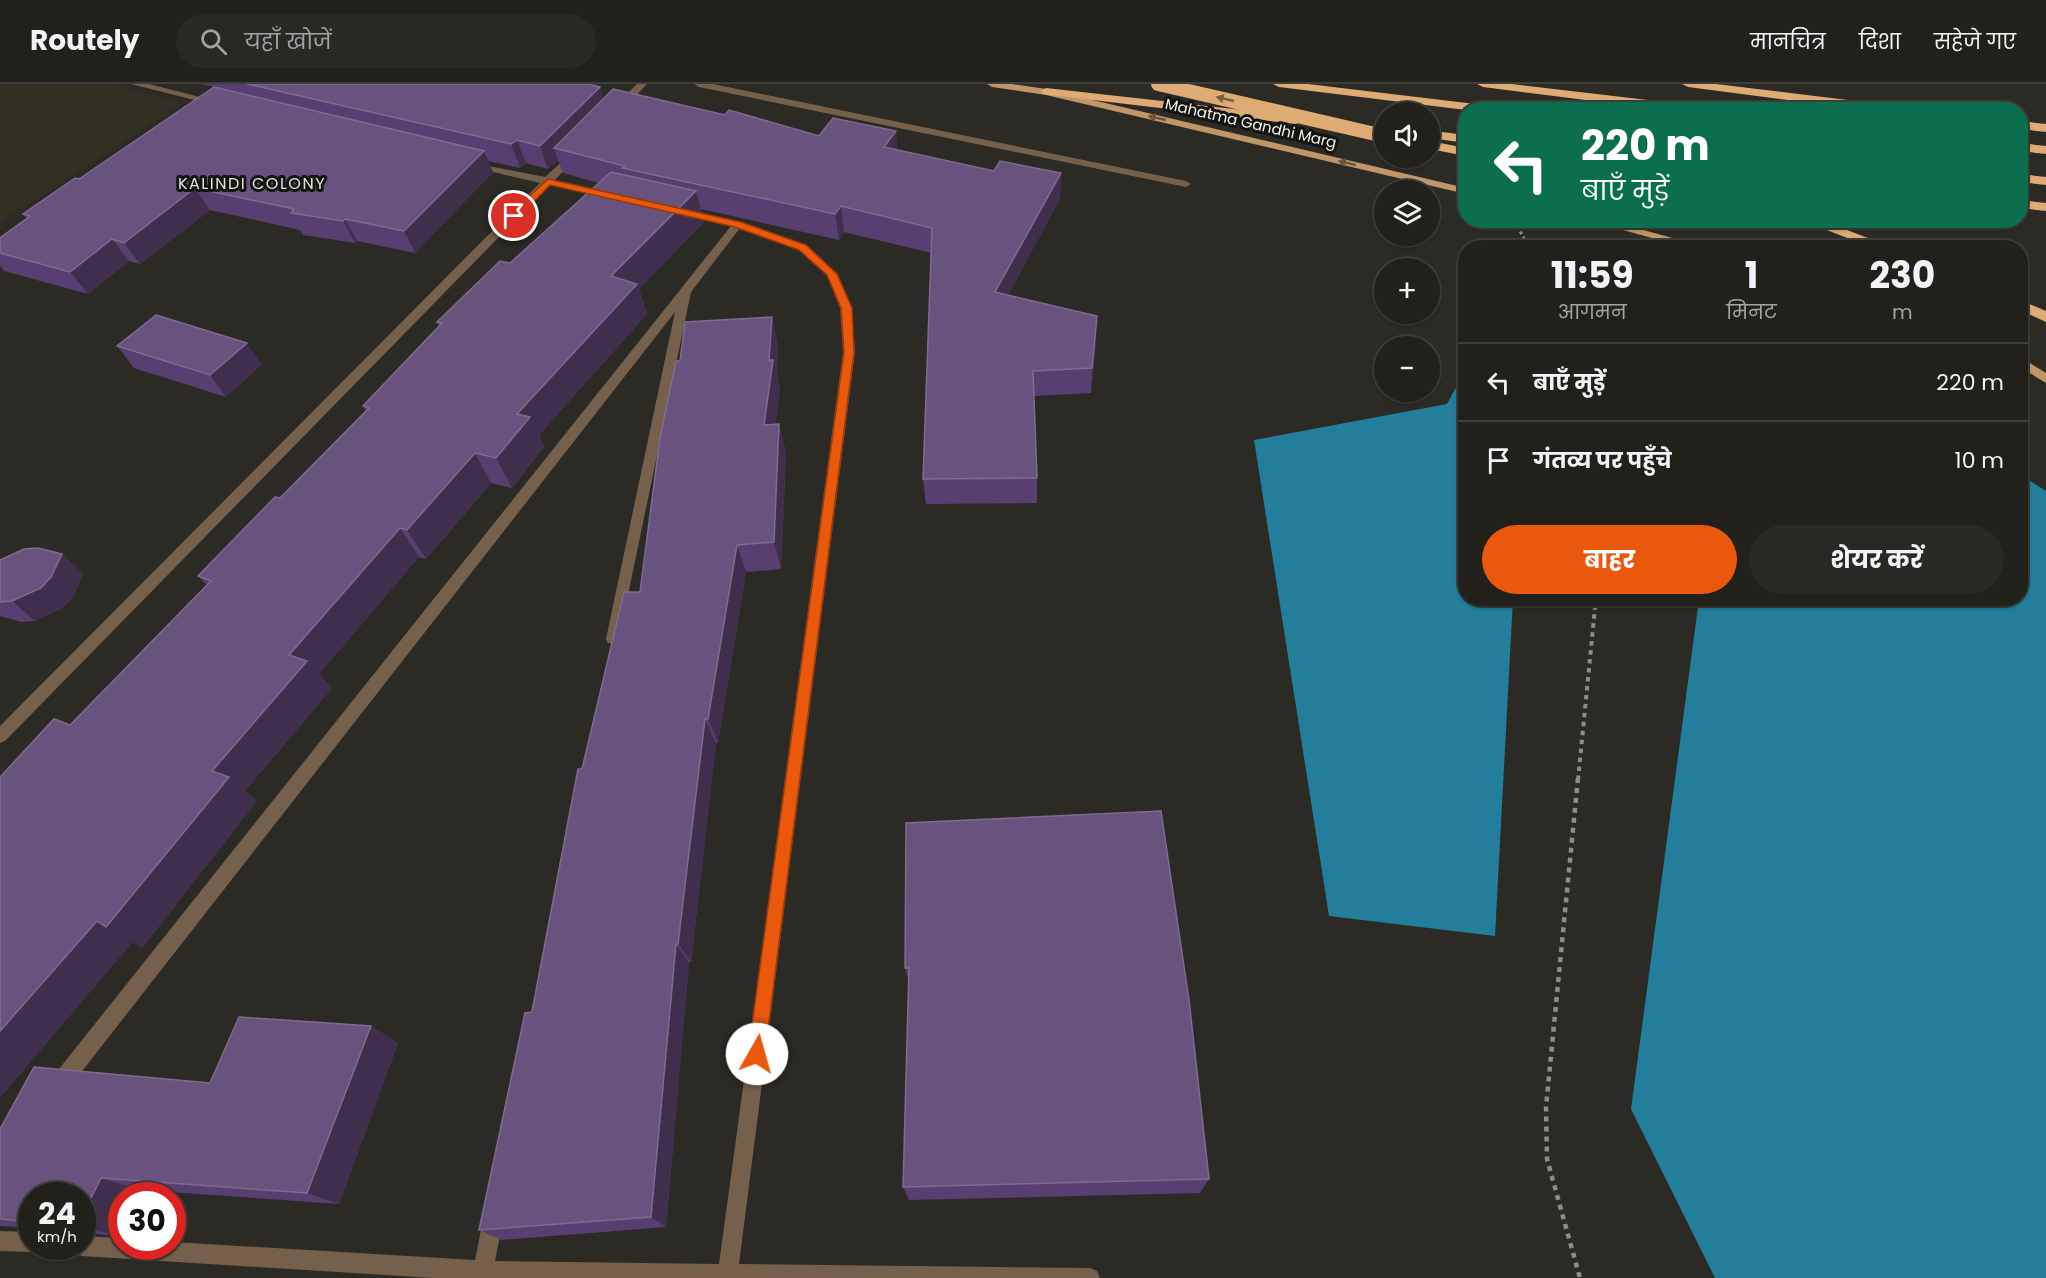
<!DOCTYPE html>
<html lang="hi">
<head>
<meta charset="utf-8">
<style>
	:root { --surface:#21201b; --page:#292824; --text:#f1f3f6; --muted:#a2a3a3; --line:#3e3e3a; --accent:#ea580c }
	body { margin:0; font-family:Poppins,"Noto Sans Devanagari",sans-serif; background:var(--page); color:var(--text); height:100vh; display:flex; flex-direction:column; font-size:22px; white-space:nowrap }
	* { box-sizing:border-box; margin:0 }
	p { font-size:20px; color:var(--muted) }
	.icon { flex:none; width:33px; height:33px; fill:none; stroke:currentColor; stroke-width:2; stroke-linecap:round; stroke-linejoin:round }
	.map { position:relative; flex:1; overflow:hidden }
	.drawer { position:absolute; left:1458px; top:156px; width:570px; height:366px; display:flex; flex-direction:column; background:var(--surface); border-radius:24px; box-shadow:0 2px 4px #0004,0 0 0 2px var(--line) }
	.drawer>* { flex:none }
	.hud { position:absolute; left:1458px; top:18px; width:570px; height:126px; border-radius:24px; box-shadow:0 2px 4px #0004,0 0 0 2px var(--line); background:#0b6e4f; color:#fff; overflow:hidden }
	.tools { position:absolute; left:1374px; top:18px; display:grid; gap:12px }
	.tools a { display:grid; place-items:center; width:66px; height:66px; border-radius:50%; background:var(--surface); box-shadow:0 2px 4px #0004,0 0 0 2px var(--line); font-size:30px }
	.speed { position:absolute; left:18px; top:1098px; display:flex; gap:12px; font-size:30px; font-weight:700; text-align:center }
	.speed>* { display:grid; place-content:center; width:78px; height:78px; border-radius:50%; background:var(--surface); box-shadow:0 2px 4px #0004,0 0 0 2px var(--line); line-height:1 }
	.speed small { font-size:15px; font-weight:400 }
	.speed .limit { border:9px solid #d22; background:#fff; color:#111 }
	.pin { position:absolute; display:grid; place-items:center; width:51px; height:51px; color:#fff; margin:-26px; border:3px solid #fff; border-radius:50%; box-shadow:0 2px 6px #0007 }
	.me { position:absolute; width:66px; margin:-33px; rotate:7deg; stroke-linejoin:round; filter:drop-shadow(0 0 4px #0008) }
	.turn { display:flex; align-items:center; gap:21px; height:126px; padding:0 24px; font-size:27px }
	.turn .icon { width:78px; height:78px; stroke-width:2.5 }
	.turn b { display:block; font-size:42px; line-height:51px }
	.eta { display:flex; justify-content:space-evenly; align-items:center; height:102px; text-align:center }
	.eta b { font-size:36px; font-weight:700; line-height:42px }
	.primary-button { display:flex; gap:12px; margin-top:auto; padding:12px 24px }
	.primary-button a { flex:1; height:69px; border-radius:36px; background:var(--accent); color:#fff; font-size:24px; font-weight:700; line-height:69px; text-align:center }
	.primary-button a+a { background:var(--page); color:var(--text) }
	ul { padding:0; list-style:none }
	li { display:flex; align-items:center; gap:18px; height:78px; padding:0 24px; border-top:2px solid var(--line) }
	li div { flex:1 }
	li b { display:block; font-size:22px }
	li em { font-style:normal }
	header { display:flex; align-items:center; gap:36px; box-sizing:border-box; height:84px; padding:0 30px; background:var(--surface); border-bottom:2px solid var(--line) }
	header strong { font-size:28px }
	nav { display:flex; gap:33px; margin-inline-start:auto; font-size:21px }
	.search { width:420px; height:54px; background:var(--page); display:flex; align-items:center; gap:15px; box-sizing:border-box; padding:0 21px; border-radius:33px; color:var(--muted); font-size:22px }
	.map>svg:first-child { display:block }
</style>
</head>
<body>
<header>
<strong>Routely</strong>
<div class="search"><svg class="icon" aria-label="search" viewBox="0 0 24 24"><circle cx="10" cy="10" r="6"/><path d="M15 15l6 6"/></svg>यहाँ खोजें</div>
<nav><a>मानचित्र</a><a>दिशा</a><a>सहेजे गए</a></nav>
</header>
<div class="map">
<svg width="2046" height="1194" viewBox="0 0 2046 1194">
	<rect width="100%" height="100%" fill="#2c2a24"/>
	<polygon fill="#323023" points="0,0 113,0 183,20 0,139"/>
	<g fill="#237e9b">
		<polygon points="1465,287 1466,514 1513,515 1495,852 1329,832 1254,356 1447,320"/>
		<polygon points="2021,391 2046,407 2046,1194 1715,1194 1631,1025 1699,515 2020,514"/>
	</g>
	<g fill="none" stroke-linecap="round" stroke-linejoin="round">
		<polyline stroke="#8e8d88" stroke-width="3" stroke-dasharray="3 3" stroke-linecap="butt" points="1521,136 1519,145 1529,164"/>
		<polyline stroke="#8e8d88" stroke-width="4" stroke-dasharray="4.5 4.5" stroke-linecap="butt" points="1578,696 1596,514"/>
		<polyline stroke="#8e8d88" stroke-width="4.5" stroke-dasharray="5 5" stroke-linecap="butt" points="1578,694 1546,1023 1547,1075 1580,1194"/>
		<g fill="#75614b" fill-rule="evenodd">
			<polygon points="131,0 149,0 223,19 218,22"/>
			<polygon points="637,0 647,0 623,26 615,26 615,22"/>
			<polygon points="694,0 713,0 1186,97 1191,100 1186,103 699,3"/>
			<polygon points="575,66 580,69 555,96 613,109 613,113 550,101 5,657 0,659 0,642 540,99 468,82 468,78 545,93"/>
			<polygon points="685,126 742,138 807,161 838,190 852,224 855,268 739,1180 1090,1184 1097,1187 1100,1194 433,1194 82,1172 75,1169 72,1162 82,1162 82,1152 122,1154 122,1162 172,1162 172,1158 475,1176 484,1131 487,1124 494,1121 501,1124 504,1131 495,1177 719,1180 843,268 840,224 827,192 799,165 740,144 691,208 618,559 608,559 606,555 675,228 65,1009 58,1011 51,1009 49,1002 51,995 731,142 681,131 681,127"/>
			<polygon points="0,1147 32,1148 32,1162 40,1162 39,1165 32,1168 0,1167"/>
		</g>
		<g fill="#c09669" fill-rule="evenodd">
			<polygon points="987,0 1012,0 1046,5 1466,104 1466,110 1046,11 992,3"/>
			<polygon points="1587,136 1607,136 1709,164 1688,164"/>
			<polygon points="2020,273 2046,289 2046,299 2020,283"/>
		</g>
		<g fill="#deab74" fill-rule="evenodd">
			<polygon points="1273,0 1308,0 1492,22 1498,26 1466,26 1279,3"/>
			<polygon points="1477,0 1512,0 1699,22 1705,26 1665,26 1483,3"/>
			<polygon points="1682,0 1716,0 1897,22 1903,26 1864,26 1688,3"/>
			<polygon points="1046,4 1296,32 1302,36 1296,40 1042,10 1042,6"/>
			<polygon points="2020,37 2046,40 2046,48 2020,45"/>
			<polygon points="1434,47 1466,51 1466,59 1430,54 1430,48"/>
			<polygon points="1430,57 1466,64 1466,72 1430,65"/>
			<polygon points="2020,59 2046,62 2046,70 2020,67"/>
			<polygon points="2020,90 2046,93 2046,101 2020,98"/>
			<polygon points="2020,116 2046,119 2046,127 2020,124"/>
			<polygon points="1801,136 1821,136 1894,164 1873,164"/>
			<polygon points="2020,216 2046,227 2046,238 2020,226"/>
		</g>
		<polyline stroke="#deab74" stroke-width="14" points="1158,0 1384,52"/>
	</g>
	<g fill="#583f71">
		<polygon points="201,0 597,0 603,14 725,31 819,52 898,66 994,87 1061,89 1060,115 1008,211 1096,258 1091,309 1034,312 1037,394 1037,419 926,420 923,395 931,169 844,148 839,156 701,125 704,138 639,205 647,230 539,351 544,363 512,404 491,399 426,475 419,473 319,590 332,604 245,707 257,717 142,864 133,858 70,641 207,501 198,492 280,414 366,327 363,322 439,242 437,238 510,179 599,99 563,89 558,76 548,85 526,79 520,84 488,77 493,88 415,169 357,157 355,159 303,151 300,146 210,126 140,180 129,177 88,210 4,187 0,182 0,154 27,135 23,130 79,95 230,7 229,6"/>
		<polygon points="772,233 778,262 777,291 780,304 775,341 779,340 786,369 781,485 746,488 718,659 716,659 691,878 689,878 666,1143 502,1156 479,1146 532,928 582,685 640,508 680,277"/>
		<polygon points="117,262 262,280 226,313 134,284"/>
		<polygon points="62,470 83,490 73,513 64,523 35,537 21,538 0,532 0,476"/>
		<polygon points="906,739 1209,1095 1200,1109 909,1116 903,1103 909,898 905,884"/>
		<polygon points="371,942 398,959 339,1120 142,1106 139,1112 122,1112 122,1149 120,1152 82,1149 82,1112 32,1112 32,1144 0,1142 0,1045 210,999"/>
	</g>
	<g fill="#3f2f4d">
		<polygon points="586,0 597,0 599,4 600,3 607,27 554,64 558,76 548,85 540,62"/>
		<polygon points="896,47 898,73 884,63"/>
		<polygon points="517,56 526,79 520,84 511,60"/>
		<polygon points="484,67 493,88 415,169 404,147"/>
		<polygon points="1061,89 1060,115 996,234 995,208"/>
		<polygon points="195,104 210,126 140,180 124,159"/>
		<polygon points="696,107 704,138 639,205 647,230 539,351 544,363 512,404 496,374 517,330 611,192"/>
		<polygon points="841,122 844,148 839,156 835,130"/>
		<polygon points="345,135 357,157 355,159 343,137"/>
		<polygon points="112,155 129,177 88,210 70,188"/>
		<polygon points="1097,232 1096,258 1091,309 1092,284"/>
		<polygon points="772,233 778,262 777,291 780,304 771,370 764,341"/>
		<polygon points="247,259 262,280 226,313 210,291"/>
		<polygon points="779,340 786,369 781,485 774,458"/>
		<polygon points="475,369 491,399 426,475 407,446"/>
		<polygon points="400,444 419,473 319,590 332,604 245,707 257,717 142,864 133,858 0,1014 0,947 212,687 289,571"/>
		<polygon points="737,461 746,488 718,659 708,635"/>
		<polygon points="62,470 83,490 73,513 64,523 35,537 12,517"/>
		<polygon points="705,635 716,659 691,878 678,860"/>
		<polygon points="676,860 689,878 666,1143 651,1133"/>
		<polygon points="371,942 398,959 339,1120 307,1109"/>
		<polygon points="101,1094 142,1106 139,1112 122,1112 122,1149 120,1152 82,1143 82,1132"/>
	</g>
	<g fill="#68537f" stroke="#7e6c90" stroke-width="1.5">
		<polygon points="247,0 587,0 600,3 540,62 517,56 511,60"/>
		<polygon points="214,3 484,67 404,147 345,135 343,137 291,129 294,125 195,104 124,159 112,155 70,188 0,169 0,154 30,132 23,130 75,94 79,95"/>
		<polygon points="613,5 725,31 729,26 819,52 833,34 896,47 884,63 994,87 1000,77 1061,89 995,208 1097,232 1092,284 1033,287 1037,394 923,395 932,144 841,122 835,130 622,84 625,82 554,64"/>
		<polygon points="611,88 696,107 611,192 637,200 517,330 530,333 496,374 475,369 407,446 400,444 289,571 307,577 212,687 229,693 106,843 97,837 0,947 0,693 54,635 70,641 211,497 198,492 275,413 280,414 369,324 363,322 442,239 437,238 500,177 510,179"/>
		<polygon points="156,231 247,259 210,291 117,262"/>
		<polygon points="772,233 769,276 773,276 764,341 779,340 774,458 737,461 708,635 705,635 678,860 676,860 651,1133 479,1146 525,929 532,928 578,685 582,685 624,508 640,508 660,354 676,277 680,277 685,238"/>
		<polygon points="38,464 62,470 51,493 41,504 12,517 0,518 0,476 24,465"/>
		<polygon points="1161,727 1189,916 1209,1095 903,1103 909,884 905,884 906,739"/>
		<polygon points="239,933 371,942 307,1109 101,1094 82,1132 82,1112 32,1112 32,1138 0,1135 0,1045 34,983 210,999"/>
	</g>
	<defs><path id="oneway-solid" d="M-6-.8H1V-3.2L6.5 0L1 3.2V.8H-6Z" transform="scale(1.5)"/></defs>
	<use fill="#785f42" href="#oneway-solid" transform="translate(1225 15) rotate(-167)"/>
	<g fill="#6a543c">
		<use href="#oneway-solid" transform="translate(1157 34) rotate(-167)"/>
		<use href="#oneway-solid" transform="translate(1347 79) rotate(-167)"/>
	</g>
	<polygon fill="#ea580c" stroke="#983908" stroke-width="1.5" points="548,95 741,138 806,161 837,190 852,224 854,268 765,970 762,975 757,978 751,975 748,970 844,268 841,224 827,191 799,166 735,143 550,101 518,134 511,134 511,129"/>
	<g text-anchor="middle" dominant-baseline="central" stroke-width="6" stroke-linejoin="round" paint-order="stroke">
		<g font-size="15" fill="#f3f2ee" stroke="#131310">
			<text transform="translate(1251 39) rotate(13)">Mahatma Gandhi Marg</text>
		</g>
		<g font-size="16" letter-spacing="1.5" fill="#e3e1d8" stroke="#131310">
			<text x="252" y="99">KALINDI COLONY</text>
		</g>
	</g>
</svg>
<div class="tools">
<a><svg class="icon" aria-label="sound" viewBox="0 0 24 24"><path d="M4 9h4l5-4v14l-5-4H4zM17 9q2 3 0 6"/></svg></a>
<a><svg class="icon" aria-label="layers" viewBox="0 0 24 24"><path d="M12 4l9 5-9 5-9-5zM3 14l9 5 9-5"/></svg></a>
<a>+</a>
<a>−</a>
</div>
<div class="speed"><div>24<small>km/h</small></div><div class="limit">30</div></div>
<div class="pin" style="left:514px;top:132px;background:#d93025"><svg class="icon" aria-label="arrive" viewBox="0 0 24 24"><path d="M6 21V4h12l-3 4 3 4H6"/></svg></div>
<svg class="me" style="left:757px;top:970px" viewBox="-20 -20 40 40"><circle r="19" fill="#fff"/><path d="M0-13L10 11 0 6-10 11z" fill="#ea580c"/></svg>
<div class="hud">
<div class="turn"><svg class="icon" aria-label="left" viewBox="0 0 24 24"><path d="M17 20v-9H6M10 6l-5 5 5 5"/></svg><div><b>220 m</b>बाएँ मुड़ें</div></div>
</div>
<section class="drawer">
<div class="eta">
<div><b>11:59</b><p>आगमन</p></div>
<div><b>1</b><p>मिनट</p></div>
<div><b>230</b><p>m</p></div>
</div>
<ul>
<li><svg class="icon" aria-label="left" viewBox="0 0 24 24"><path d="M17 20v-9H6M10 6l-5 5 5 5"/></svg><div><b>बाएँ मुड़ें</b></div><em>220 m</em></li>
<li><svg class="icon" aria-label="arrive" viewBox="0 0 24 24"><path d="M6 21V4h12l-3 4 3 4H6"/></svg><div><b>गंतव्य पर पहुँचे</b></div><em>10 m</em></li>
</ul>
<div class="primary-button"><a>बाहर</a><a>शेयर करें</a></div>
</section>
</div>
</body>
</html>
